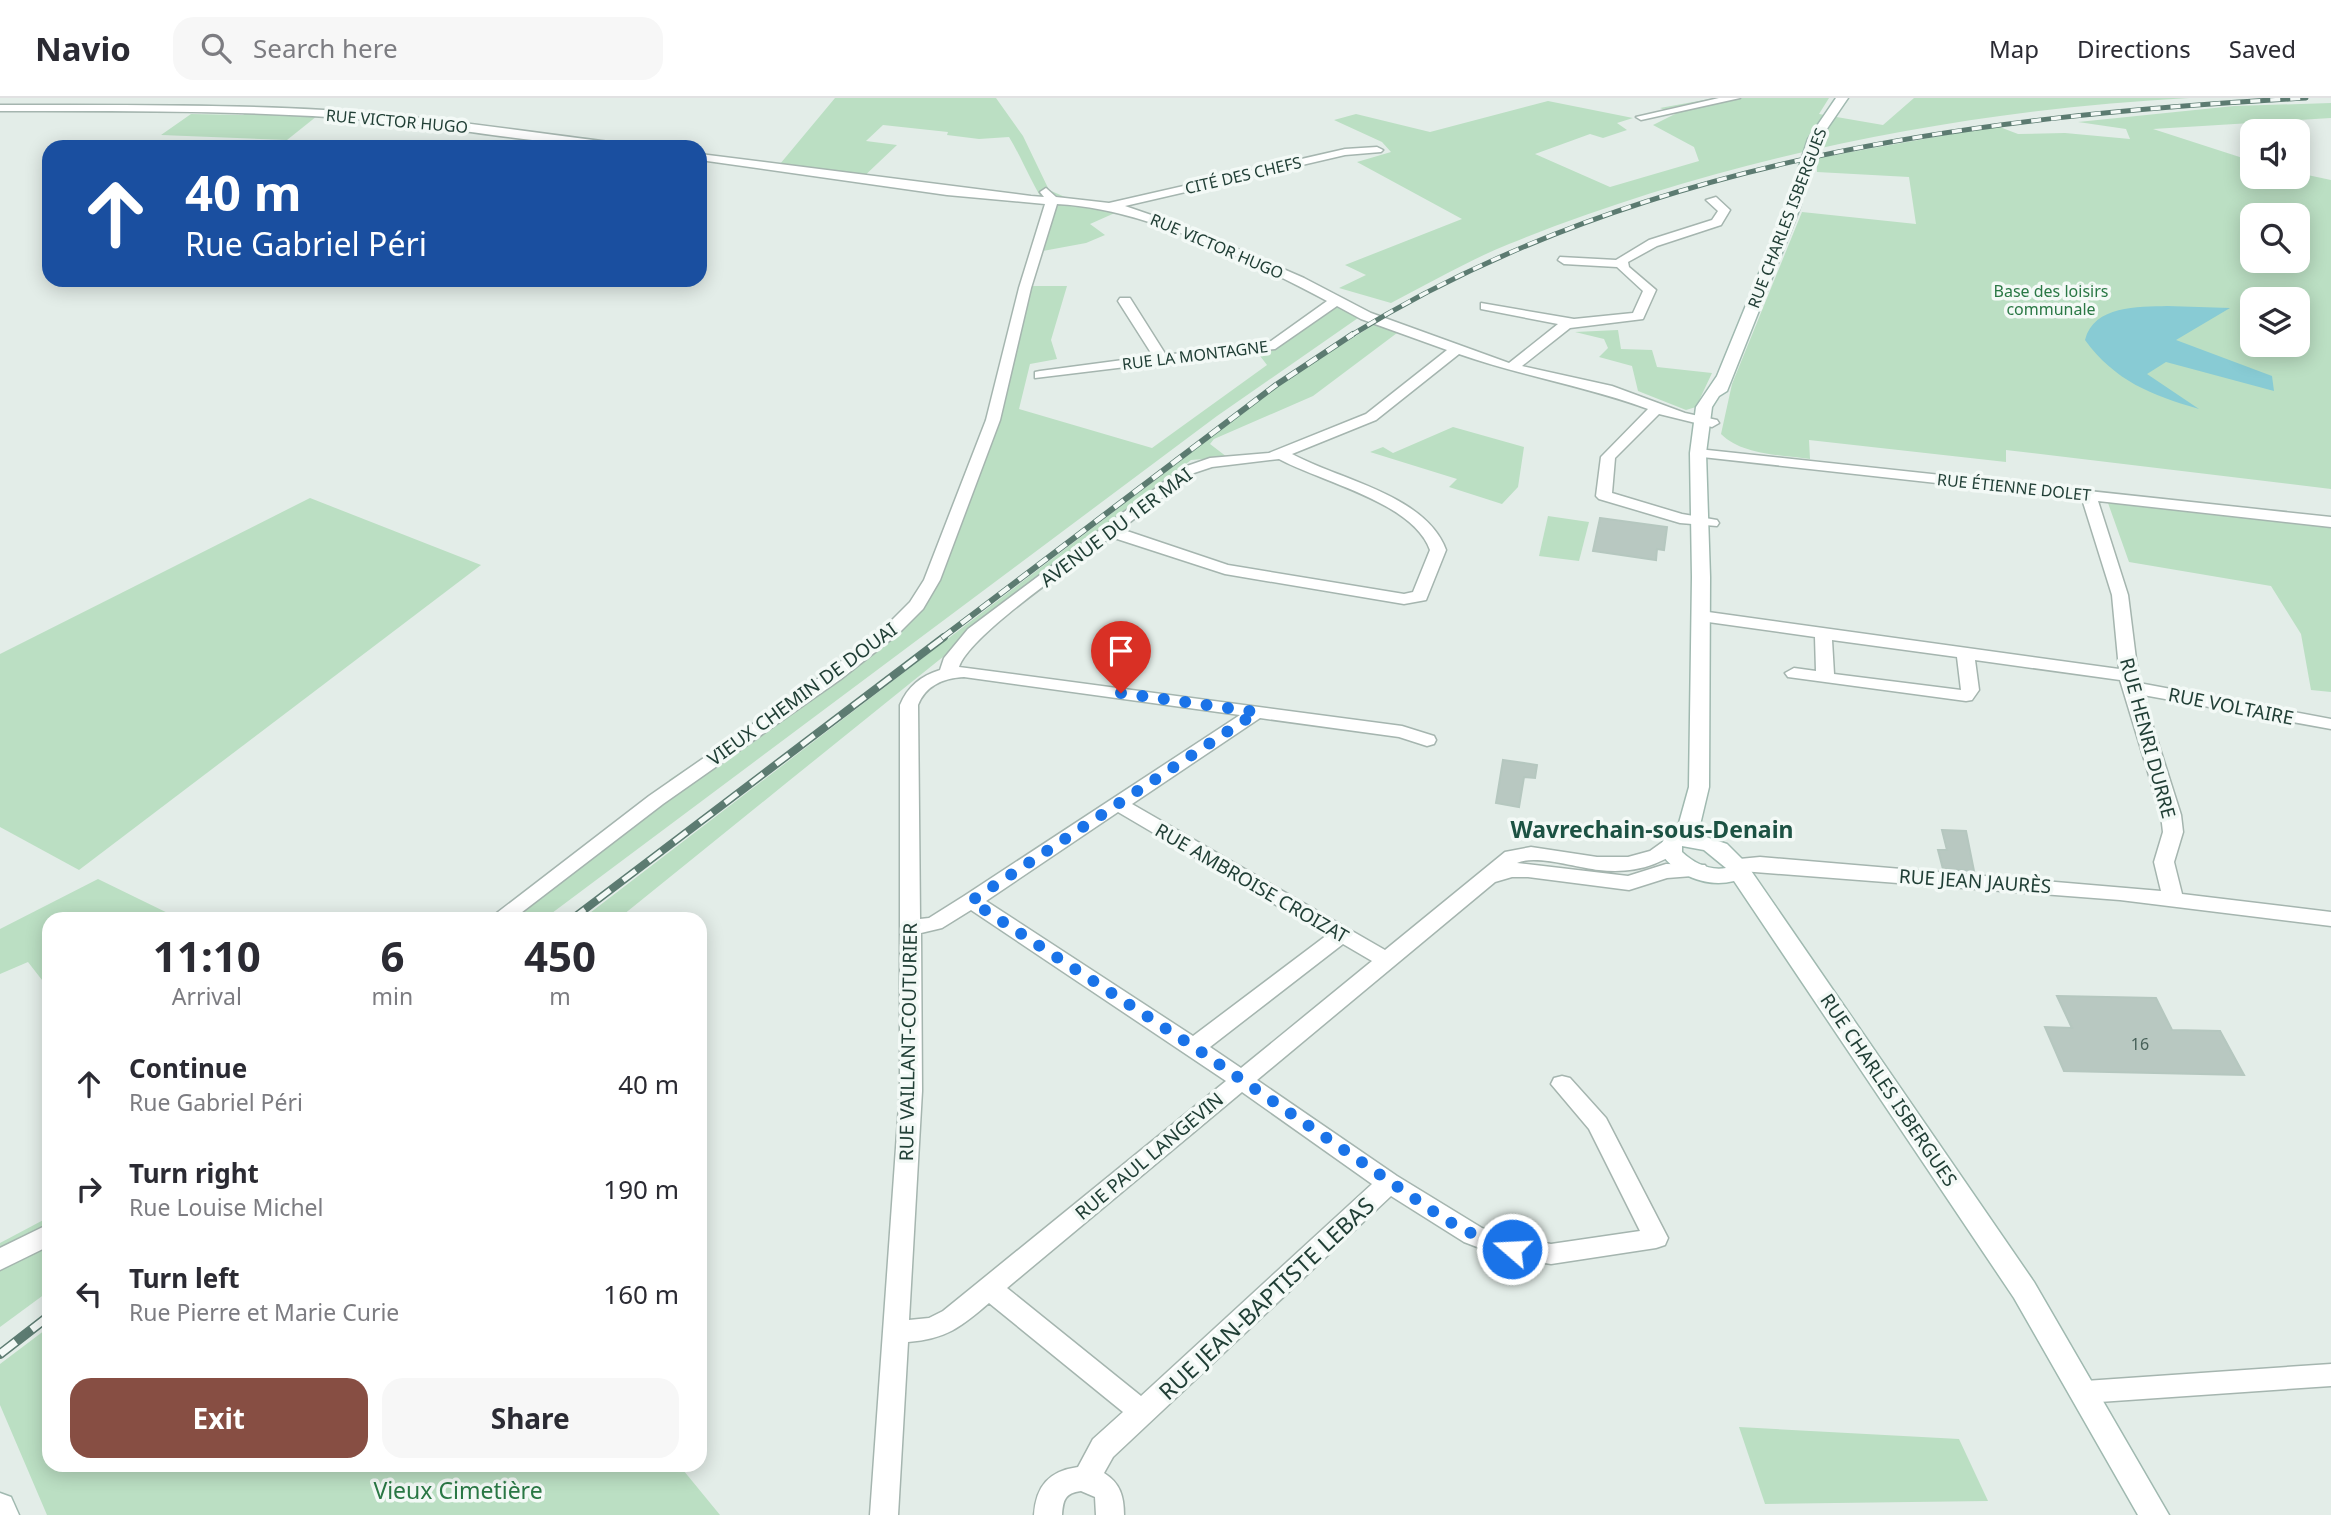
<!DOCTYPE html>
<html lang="en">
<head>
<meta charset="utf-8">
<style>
	:root { --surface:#fff; --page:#f7f7f7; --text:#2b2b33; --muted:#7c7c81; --line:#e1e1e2; --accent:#874e43 }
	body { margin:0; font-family:"Noto Sans",sans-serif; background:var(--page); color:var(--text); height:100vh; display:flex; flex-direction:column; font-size:26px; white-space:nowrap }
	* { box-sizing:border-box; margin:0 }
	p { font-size:23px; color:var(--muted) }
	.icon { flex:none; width:38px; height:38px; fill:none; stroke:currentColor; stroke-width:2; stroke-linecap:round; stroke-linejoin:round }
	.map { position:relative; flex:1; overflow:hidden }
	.side { position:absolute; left:42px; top:814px; width:665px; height:560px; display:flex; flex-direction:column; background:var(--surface); border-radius:21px; box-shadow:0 4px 18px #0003 }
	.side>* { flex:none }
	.guide { position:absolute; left:42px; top:42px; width:665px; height:147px; border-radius:21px; box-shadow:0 4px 18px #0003; background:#1a4fa0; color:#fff; overflow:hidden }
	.buttons { position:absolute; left:2240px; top:21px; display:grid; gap:14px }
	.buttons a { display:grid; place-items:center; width:70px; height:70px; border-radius:14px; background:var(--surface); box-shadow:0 4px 18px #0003; font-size:35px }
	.pin { position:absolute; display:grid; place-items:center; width:60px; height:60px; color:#fff; margin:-72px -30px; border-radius:50% 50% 50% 0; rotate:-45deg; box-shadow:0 0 7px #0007 }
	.pin .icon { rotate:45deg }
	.me { position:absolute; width:77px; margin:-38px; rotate:289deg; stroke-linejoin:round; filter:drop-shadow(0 0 5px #0008) }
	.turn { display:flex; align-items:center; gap:24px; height:147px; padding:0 28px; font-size:32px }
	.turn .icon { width:91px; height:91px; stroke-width:2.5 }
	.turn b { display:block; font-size:49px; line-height:60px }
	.eta { display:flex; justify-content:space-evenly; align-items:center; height:119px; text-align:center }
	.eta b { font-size:42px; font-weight:700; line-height:49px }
	.primary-button { display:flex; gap:14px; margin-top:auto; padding:14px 28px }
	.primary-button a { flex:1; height:80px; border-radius:21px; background:var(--accent); color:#fff; font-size:28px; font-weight:700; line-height:80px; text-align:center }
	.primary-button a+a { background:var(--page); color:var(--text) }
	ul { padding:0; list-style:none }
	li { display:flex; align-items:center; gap:21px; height:105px; padding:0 28px }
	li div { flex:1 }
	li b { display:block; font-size:26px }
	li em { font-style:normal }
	header { display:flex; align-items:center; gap:42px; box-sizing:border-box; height:98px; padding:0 35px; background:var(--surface); border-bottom:2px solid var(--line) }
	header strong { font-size:33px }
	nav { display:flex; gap:38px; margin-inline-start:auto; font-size:24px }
	.search { width:490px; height:63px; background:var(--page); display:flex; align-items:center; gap:18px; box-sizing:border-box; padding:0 24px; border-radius:21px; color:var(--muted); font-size:26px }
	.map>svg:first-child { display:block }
</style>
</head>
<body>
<header>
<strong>Navio</strong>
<div class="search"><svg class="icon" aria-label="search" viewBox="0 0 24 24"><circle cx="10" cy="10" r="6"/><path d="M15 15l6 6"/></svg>Search here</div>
<nav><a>Map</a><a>Directions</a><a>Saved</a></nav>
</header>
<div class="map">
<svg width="2331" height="1417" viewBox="0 0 2331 1417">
	<rect width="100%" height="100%" fill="#e3ede8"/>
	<g fill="#bbdfc3" fill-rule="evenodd">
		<path d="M 835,0 L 996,0 L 1023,38 L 1049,92 L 1083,107 L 1117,114 L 1090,126 L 1105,137 L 1086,145 L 1032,155 L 1047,109 C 1032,87 1023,62 1009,39 L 979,41 L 947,37 L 948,34 L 883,27 L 866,43 L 897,47 L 859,83 L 775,72 Z"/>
		<path d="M 1715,0 L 1829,0 L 1819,16 L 1883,27 L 1914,0 L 2189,0 C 1961,12 1721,60 1509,146 C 1469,162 1430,185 1391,205 L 1339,190 L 1366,177 L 1345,167 L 1462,121 L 1357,64 L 1391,54 L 1382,44 L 1334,22 L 1356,16 L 1430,34 L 1548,3 L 1633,20 L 1617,25 L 1627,32 L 1603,40 L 1590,36 L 1535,56 L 1610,89 L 1699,63 L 1694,49 L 1653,27 L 1675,16 L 1660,10 Z"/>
		<path d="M 2331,5 L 2331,20 L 2153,31 L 2252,63 L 2252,79 L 2298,79 L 2298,75 L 2331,82 L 2331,391 L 2006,352 L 2006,364 L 1809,342 L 1810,361 C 1781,357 1742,357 1721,336 L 1732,286 L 1802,114 L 1916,126 L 1909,79 L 1817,74 L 1817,60 L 1997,28 L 2018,36 L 2065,35 L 2130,41 L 2126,31 L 2078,24 L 2234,8 ZM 2252,117 L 2298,117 L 2298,163 L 2252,163 ZM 2252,201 L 2298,201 L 2298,247 L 2252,247 Z"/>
		<polygon points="246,15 317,18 287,42 161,37 191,16 243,17"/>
		<path d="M 1023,188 L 1067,188 L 1051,242 L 1057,261 L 1030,266 L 1019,311 L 1152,350 L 1267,267 L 1257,254 C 1294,249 1304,222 1336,208 L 1358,220 L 1217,318 L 544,821 L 507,821 L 676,690 L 669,682 L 838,570 L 903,519 L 926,485 L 976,353 Z"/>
		<path d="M 1375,226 L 1397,235 L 1313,298 L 1214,341 L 1210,346 L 1227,359 L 1191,362 C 998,513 809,667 618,821 L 582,821 L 1210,340 L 1264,295 Z"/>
		<polygon points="1618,232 1621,251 1652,252 1657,269 1712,275 1696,309 1686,312 1638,293 1632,268 1599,259 1608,250 1604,241 1575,234"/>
		<polygon points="1453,329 1524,349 1518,389 1502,406 1449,389 1457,381 1370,354 1383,349 1393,355"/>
		<polygon points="310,400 481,467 79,772 0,729 0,556"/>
		<polygon points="2108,405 2331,428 2331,594 2311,592 2301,536 2271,488 2129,464"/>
		<polygon points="1548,418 1589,424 1579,463 1539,458"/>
		<polygon points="98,781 180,821 49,821 49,879 42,882 28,864 0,876 0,831"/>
		<polygon points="49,1119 49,1193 0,1229 0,1145"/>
		<polygon points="49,1229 49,1367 679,1367 720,1417 47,1417 0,1307 0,1266"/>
		<polygon points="1739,1329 1959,1341 1988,1403 1765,1406"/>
	</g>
	<path fill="#88cbd4" d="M 2167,208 L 2230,210 L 2176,242 L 2272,278 L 2274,293 L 2166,264 L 2147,276 L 2199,311 C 2151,297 2115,283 2085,242 C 2094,207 2138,209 2167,208 Z"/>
	<g fill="#b8c8c1" stroke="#b5c7bf" stroke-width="2">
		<polygon points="1600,420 1667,429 1664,452 1657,451 1656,462 1593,453"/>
		<polygon points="1503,662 1537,667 1535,680 1524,679 1519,709 1496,705"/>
		<polygon points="1942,732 1966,733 1974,773 1943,771 1938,752 1947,752"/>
		<polygon points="2057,898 2156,900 2172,932 2220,933 2244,977 2064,973 2045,929 2072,930"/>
	</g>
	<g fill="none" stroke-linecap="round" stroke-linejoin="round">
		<defs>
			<g id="street">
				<polygon points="1719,0 1740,0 1641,22 1636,19"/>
				<path d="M 0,7 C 108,7 216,6 324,12 C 424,18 524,33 624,46 L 630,49 C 546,49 456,29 371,22 C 248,12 124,13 0,13 Z"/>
				<path d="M 1377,49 L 1383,52 L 1381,54 L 1345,57 L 1125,108 L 1189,130 L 1304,180 L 1371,215 L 1509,265 L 1558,226 L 1481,211 L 1481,205 L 1574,221 L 1633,215 L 1643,193 L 1617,169 L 1564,166 L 1558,162 L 1560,159 L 1616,162 L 1649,142 L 1712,122 L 1718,113 L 1706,102 L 1716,99 L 1730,112 L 1721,127 L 1657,148 L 1628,164 L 1629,169 L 1656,192 L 1643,221 L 1570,230 L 1522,268 L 1612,288 L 1685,315 L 1717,322 L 1719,325 L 1712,329 L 1659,316 L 1615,360 L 1612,395 L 1682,416 L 1717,422 L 1719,425 L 1717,428 L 1680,425 L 1599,401 L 1596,398 L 1601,359 L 1648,311 C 1586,288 1521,278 1459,256 L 1376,322 L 1292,356 C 1340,382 1426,397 1446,452 L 1426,502 L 1404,506 L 1225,476 L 1111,439 C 1079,463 969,537 959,569 L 1402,628 L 1434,638 L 1436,642 L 1434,646 L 1427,648 L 1399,639 L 1260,620 L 1132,706 L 1385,852 L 1505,754 L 1531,749 L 1597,759 L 1628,759 L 1650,753 L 1664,743 L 1678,743 L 1681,748 C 1675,757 1664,762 1654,766 C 1636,773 1617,774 1599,772 C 1578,770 1535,756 1517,765 L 1628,778 L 1666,766 L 1705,767 L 1708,772 L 1705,777 L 1667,780 L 1629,792 L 1528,779 L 1512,779 L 1495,784 L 1257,982 L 1397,1078 L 1482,1130 L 1500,1137 L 1551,1146 L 1640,1133 L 1589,1031 L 1551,986 L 1554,980 L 1562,978 L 1570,980 L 1606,1020 L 1668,1140 L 1665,1147 L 1656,1150 L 1551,1166 L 1498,1157 L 1464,1144 L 1391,1098 L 1113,1359 L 1104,1375 C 1120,1385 1124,1398 1124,1417 L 1096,1417 L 1095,1399 L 1081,1393 C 1065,1395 1063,1402 1062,1417 L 1034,1417 C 1036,1388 1049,1373 1078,1369 L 1093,1341 L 1123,1314 L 989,1205 C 961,1229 946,1241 908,1244 L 898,1417 L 870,1417 L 900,993 L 900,607 C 908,588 921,578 940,572 L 944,560 L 968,531 L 1184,369 L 1210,360 L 1269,355 L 1366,316 L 1447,252 L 1361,221 L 1337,208 L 1275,251 L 1035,280 L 1035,274 L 1040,273 L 1153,258 L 1118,203 L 1120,200 L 1130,200 L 1166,257 L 1271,243 L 1327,203 C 1250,162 1144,110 1057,106 L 1031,190 L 1000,322 L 940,482 L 923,511 L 898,536 L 841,581 L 663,706 L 513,821 L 489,821 L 649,698 L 829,573 L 886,528 L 910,504 L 924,482 L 986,322 L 1019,190 L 1045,106 L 947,97 L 700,62 L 700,56 L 1031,98 L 1044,99 L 1040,94 L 1046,90 L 1056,99 L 1109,105 L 1345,51 ZM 1279,361 C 1321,384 1413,404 1430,452 L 1413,494 L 1404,496 L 1228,467 L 1121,431 L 1194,375 L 1212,369 ZM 964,579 L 1240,617 L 964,798 L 929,820 L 920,821 L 918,607 C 926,587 944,580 964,579 ZM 1118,714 L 1327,837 L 1193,938 L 986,803 ZM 971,812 L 1226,983 L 943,1213 L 929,1220 L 909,1222 L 922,993 L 921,835 L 942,830 ZM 1343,846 L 1372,863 L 1241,970 L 1210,949 ZM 1242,994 L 1372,1086 L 1141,1298 L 1007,1190 Z"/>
				<path d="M 1698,351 L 2331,419 L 2331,429 L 2098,403 L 2128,497 L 2139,585 L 2331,621 L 2331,631 L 2143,597 L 2181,717 L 2183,734 L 2174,764 L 2182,796 L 2331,814 L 2331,828 L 2120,802 L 1729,772 L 1726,767 L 1729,762 L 1760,759 L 2161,793 L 2154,764 L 2163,734 L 2161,717 L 2120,582 L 1975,562 L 1979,592 L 1972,602 L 1966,603 L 1788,579 L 1785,575 L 1794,570 L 1816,573 L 1815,539 L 1701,523 L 1693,518 L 1701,513 L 2119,571 L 2112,497 L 2082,401 L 1693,358 L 1691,355 ZM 1832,542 L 1957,559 L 1961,592 L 1834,576 Z"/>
				<polygon points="49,1126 49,1148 0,1172 0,1150"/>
				<polygon points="2331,1266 2331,1288 2085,1305 2076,1302 2072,1294 2076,1286 2085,1283"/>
			</g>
			<g id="secondary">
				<path d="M 1836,0 L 1848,0 L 1820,41 L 1799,112 L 1727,293 L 1719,298 L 1712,309 L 1706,355 L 1710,479 L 1709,689 L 1700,727 L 1694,735 L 1727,746 L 1745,764 L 2034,1184 L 2169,1417 L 2138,1417 L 2014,1200 L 1734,783 C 1706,790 1674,777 1659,752 L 1664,741 L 1679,725 L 1689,689 L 1692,479 L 1690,355 L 1696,309 L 1717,278 L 1785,112 L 1808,41 ZM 1682,748 L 1704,752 L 1726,770 C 1709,773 1694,765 1682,754 Z"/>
				<polygon points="0,1395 11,1399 19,1417 0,1417"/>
			</g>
		</defs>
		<use href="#street" stroke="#a5b5af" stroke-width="3"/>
		<use href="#secondary" stroke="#a0b9b0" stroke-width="3"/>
		<use href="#street" fill="#fff" fill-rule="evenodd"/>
		<use href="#secondary" fill="#fff" fill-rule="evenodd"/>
		<defs>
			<path id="rail-far3" d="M 1350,238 C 1636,61 1977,18 2306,0"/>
			<polyline id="rail-far2" points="942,540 1276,287 1353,236"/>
			<polyline id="rail-far1" points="572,821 944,539"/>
			<polyline id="rail" points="0,1256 49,1218"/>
		</defs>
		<use href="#rail-far3" stroke="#5c7b71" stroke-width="5"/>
		<use href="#rail-far2" stroke="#5c7b71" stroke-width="6"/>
		<use href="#rail-far1" stroke="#5c7b71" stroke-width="8"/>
		<use href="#rail" stroke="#5c7b71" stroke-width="10"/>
		<use href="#rail-far3" stroke="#f3f9f6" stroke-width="3.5" stroke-dasharray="10" stroke-linecap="butt"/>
		<use href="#rail-far2" stroke="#f3f9f6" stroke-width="4.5" stroke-dasharray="12" stroke-linecap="butt"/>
		<use href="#rail-far1" stroke="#f3f9f6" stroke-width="5" stroke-dasharray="16" stroke-linecap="butt"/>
		<use href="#rail" stroke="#f3f9f6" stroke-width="7" stroke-dasharray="20" stroke-linecap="butt"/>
	</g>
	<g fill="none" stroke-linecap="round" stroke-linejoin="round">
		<polyline stroke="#1a73e8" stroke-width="12" stroke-dasharray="0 21.6" points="1121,595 1257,614 971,803 1194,949 1446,1122 1486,1143 1512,1151"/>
	</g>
	<g text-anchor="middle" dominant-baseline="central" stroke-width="7" stroke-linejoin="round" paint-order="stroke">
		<g font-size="16" fill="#213f36" stroke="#f3f9f6">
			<text transform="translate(397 23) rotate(5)">RUE VICTOR HUGO</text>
			<text transform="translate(1243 77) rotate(-13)">CITÉ DES CHEFS</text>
			<text transform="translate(1787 120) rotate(-69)">RUE CHARLES ISBERGUES</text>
			<text transform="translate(1217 148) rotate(23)">RUE VICTOR HUGO</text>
			<text transform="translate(1195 257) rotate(-7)">RUE LA MONTAGNE</text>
			<text transform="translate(2014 389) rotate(6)">RUE ÉTIENNE DOLET</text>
		</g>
		<g font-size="16" fill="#2a7845" stroke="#f3f9f6">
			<text x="2051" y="193">Base des loisirs<tspan x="2051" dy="18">communale</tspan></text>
		</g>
		<g font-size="16" fill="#476159">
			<text x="2140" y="946">16</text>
		</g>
		<g font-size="19" fill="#213f36" stroke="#f3f9f6">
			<text transform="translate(1116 429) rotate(-37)">AVENUE DU 1ER MAI</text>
			<text transform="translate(802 596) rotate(-36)">VIEUX CHEMIN DE DOUAI</text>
			<text transform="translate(2231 608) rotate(11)">RUE VOLTAIRE</text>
			<text transform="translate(2148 640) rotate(75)">RUE HENRI DURRE</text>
			<text transform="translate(1975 783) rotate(4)">RUE JEAN JAURÈS</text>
			<text transform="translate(1252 785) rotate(30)">RUE AMBROISE CROIZAT</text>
			<text transform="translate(908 944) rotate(-89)">RUE VAILLANT-COUTURIER</text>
			<text transform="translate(1889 992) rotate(56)">RUE CHARLES ISBERGUES</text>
			<text transform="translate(1149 1058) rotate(-40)">RUE PAUL LANGEVIN</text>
		</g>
		<g font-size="23" font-weight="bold" fill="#1c5243" stroke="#f3f9f6">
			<text x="1652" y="731">Wavrechain-sous-Denain</text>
		</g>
		<g font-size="23" fill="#213f36" stroke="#f3f9f6">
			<text transform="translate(1266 1200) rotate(-43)">RUE JEAN-BAPTISTE LEBAS</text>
		</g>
		<g font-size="23" fill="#2a7845" stroke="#f3f9f6">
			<text x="458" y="1392">Vieux Cimetière</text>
		</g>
	</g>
</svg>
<div class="buttons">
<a><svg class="icon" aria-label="sound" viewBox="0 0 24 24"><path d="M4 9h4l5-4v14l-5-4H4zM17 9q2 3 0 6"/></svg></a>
<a><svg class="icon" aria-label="search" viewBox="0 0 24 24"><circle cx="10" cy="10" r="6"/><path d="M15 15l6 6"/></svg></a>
<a><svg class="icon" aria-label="layers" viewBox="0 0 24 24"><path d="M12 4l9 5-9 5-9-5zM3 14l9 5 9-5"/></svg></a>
</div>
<div class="pin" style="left:1121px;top:595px;background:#d93025"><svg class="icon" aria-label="arrive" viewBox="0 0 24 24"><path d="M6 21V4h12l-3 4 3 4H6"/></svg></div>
<svg class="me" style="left:1512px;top:1151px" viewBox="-20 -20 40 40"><circle r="17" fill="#1a73e8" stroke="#fff" stroke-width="3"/><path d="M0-11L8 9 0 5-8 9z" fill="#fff"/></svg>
<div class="guide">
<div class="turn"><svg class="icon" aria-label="ahead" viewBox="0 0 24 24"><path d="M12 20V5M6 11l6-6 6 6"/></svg><div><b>40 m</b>Rue Gabriel Péri</div></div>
</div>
<section class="side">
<div class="eta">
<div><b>11:10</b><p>Arrival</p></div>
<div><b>6</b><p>min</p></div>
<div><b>450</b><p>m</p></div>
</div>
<ul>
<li><svg class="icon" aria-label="ahead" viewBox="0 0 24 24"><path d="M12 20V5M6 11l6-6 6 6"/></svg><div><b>Continue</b><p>Rue Gabriel Péri</p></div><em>40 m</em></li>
<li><svg class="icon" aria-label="right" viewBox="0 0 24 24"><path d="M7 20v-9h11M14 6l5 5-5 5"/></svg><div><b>Turn right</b><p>Rue Louise Michel</p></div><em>190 m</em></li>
<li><svg class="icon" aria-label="left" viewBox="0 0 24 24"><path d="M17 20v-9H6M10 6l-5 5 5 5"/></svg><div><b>Turn left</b><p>Rue Pierre et Marie Curie</p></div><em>160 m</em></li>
</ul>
<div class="primary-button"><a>Exit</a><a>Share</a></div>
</section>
</div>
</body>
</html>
